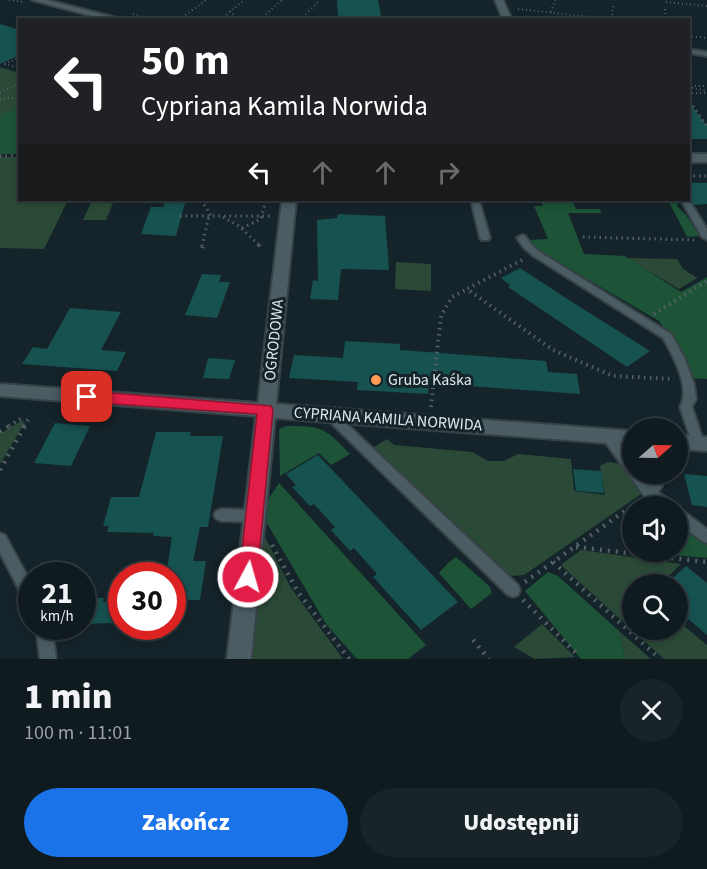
<!DOCTYPE html>
<html lang="pl">
<head>
<meta charset="utf-8">
<style>
	:root { --surface:#101b20; --page:#192429; --text:#f1f3f6; --muted:#9ca1a5; --line:#30393e; --accent:#1a73e8 }
	body { margin:0; font-family:"Source Sans 3",sans-serif; background:var(--page); color:var(--text); height:100vh; display:flex; flex-direction:column; font-size:22px; white-space:nowrap }
	* { box-sizing:border-box; margin:0 }
	p { font-size:20px; color:var(--muted) }
	.icon { flex:none; width:33px; height:33px; fill:none; stroke:currentColor; stroke-width:2; stroke-linecap:round; stroke-linejoin:round }
	.map { position:relative; height:659px; overflow:hidden }
	.details { display:flex; flex-direction:column; background:var(--surface); flex:1 }
	.details>* { flex:none }
	.hud { position:absolute; left:18px; top:18px; width:672px; height:183px; border-radius:0px; box-shadow:0 3px 9px #0003,0 0 0 2px var(--line); background:#202124; color:#fff; overflow:hidden }
	.needle { width:39px; rotate:70deg }
	.buttons { position:absolute; left:622px; top:418px; display:grid; gap:12px }
	.buttons a { display:grid; place-items:center; width:66px; height:66px; border-radius:50%; background:var(--surface); box-shadow:0 3px 9px #0003,0 0 0 2px var(--line); font-size:30px }
	.speed { position:absolute; left:18px; top:562px; display:flex; gap:12px; font-size:30px; font-weight:700; text-align:center }
	.speed>* { display:grid; place-content:center; width:78px; height:78px; border-radius:50%; background:var(--surface); box-shadow:0 3px 9px #0003,0 0 0 2px var(--line); line-height:1 }
	.speed small { font-size:15px; font-weight:400 }
	.speed .limit { border:9px solid #d22; background:#fff; color:#111 }
	.pin { position:absolute; display:grid; place-items:center; width:51px; height:51px; color:#fff; margin:-26px; border-radius:12px; box-shadow:0 3px 9px #0006 }
	.me { position:absolute; width:66px; margin:-33px; rotate:6deg; stroke-linejoin:round; filter:drop-shadow(0 0 4px #0008) }
	.turn { display:flex; align-items:center; gap:21px; height:126px; padding:0 24px; font-size:27px }
	.turn .icon { width:78px; height:78px; stroke-width:2.5 }
	.turn b { display:block; font-size:42px; line-height:51px }
	.lanes { display:flex; align-items:center; height:57px; padding:0 24px; background:#0003; justify-content:center; gap:30px; direction:ltr }
	.lanes .off { opacity:.35 }
	.round { display:grid; place-items:center; flex:none; width:63px; height:63px; border-radius:32px; background:var(--page) }
	.summary { display:flex; align-items:center; justify-content:space-between; height:102px; padding:0 24px }
	h1 { font-size:36px; font-weight:800; line-height:45px }
	.cta { display:flex; gap:12px; margin-top:auto; padding:12px 24px }
	.cta a { flex:1; height:69px; border-radius:36px; background:var(--accent); color:#fff; font-size:24px; font-weight:800; line-height:69px; text-align:center }
	.cta a+a { background:var(--page); color:var(--text) }
	.map>svg:first-child { display:block }
</style>
</head>
<body>
<div class="map">
<svg width="707" height="659" viewBox="0 0 707 659">
	<rect width="100%" height="100%" fill="#15242a"/>
	<g fill="#2a4a37">
		<polygon points="0,67 19,73 19,154 0,154"/>
		<polygon points="0,157 19,157 20,200 68,200 44,249 0,248"/>
		<polygon points="91,203 113,203 106,220 83,220"/>
		<polygon points="627,258 677,259 683,269 697,278 679,289"/>
		<polygon points="396,262 431,264 431,291 395,289"/>
		<polygon points="21,421 25,422 0,464 0,434"/>
		<polygon points="387,439 394,445 472,452 488,461 504,461 518,454 571,459 574,491 605,495 600,466 608,462 622,464 644,492 524,575 513,576 502,572 371,449"/>
		<polygon points="261,529 291,588 343,659 248,659"/>
		<polygon points="581,550 681,564 659,585 633,585 633,630 678,630 678,621 707,645 707,659 664,659 563,567 562,564"/>
		<polygon points="542,624 575,657 535,659 514,647"/>
		<polygon points="619,631 651,659 625,659"/>
	</g>
	<g fill="#1d5337">
		<polygon points="19,107 19,154 0,154 0,116"/>
		<polygon points="541,200 572,200 576,209 600,209 601,213 568,213 584,254 625,256 681,292 707,277 707,379 689,378 680,350 659,321 530,246 528,240 548,239 534,206 543,206"/>
		<polygon points="668,200 679,200 677,206 686,215 700,236 687,237"/>
		<path d="M 286,426 C 323,426 325,428 350,454 L 331,465 L 319,453 L 280,476 L 279,429 Z"/>
		<polygon points="279,483 426,645 408,659 357,659 326,624 264,518 263,507"/>
		<polygon points="678,520 707,543 707,558 663,554 660,552 678,552"/>
		<polygon points="456,557 489,586 492,593 471,609 439,573 448,563"/>
		<polygon points="548,572 558,576 619,631 625,659 581,659 525,591"/>
	</g>
	<g fill="#165250">
		<polygon points="337,0 378,0 382,20 338,20"/>
		<polygon points="0,24 20,30 20,55 0,64"/>
		<polygon points="688,101 707,126 707,139 688,139"/>
		<polygon points="688,183 707,183 707,204 694,205 688,197"/>
		<polygon points="164,203 185,203 176,236 141,234 151,207 164,207"/>
		<polygon points="338,214 385,216 389,270 341,269 338,300 310,299 313,280 318,281 317,220 337,218"/>
		<polygon points="520,268 572,302 650,351 627,367 508,287 510,285 501,278"/>
		<polygon points="202,274 221,275 219,282 230,282 217,318 185,315"/>
		<polygon points="70,308 121,312 101,350 126,352 117,371 22,364 33,347 47,349"/>
		<polygon points="345,341 400,344 400,350 546,361 548,372 577,374 580,394 429,383 428,394 357,390 358,382 289,378 294,355 343,358"/>
		<polygon points="208,358 235,360 229,379 203,378"/>
		<polygon points="55,423 90,426 71,466 34,463"/>
		<polygon points="156,432 191,432 190,436 223,436 208,527 200,527 193,561 206,561 200,600 172,600 172,576 166,576 172,537 153,536 154,533 107,532 109,526 103,526 111,497 139,497"/>
		<polygon points="318,455 458,602 421,630 373,577 377,574 354,548 350,551 331,530 335,527 314,504 310,506 292,487 296,485 286,474"/>
		<polygon points="573,469 601,471 604,493 576,491"/>
		<polygon points="684,474 707,476 707,507 692,505"/>
		<polygon points="686,566 707,583 707,635 678,610 678,585 665,585"/>
		<polygon points="82,598 104,598 103,602 118,602 113,623 82,624"/>
	</g>
	<g fill="none" stroke-linecap="round" stroke-linejoin="round">
		<defs>
			<g id="service">
				<polygon points="688,49 707,52 707,56 688,53"/>
				<polygon points="688,199 707,229 707,240 702,237 681,200"/>
				<polygon points="471,200 479,200 490,238 488,240 482,240 480,238"/>
				<path d="M 522,235 L 525,236 L 531,244 L 538,251 L 671,334 L 684,357 L 694,384 L 696,399 L 692,407 L 704,443 L 702,446 L 698,448 L 694,446 L 692,443 L 680,407 C 691,389 673,355 663,338 L 532,255 L 524,248 L 517,238 Z"/>
				<polygon points="329,410 333,411 518,585 520,590 518,595 513,597 508,595 325,417 323,414 325,411"/>
				<polygon points="607,431 611,433 633,462 633,474 643,474 648,481 647,474 659,474 662,486 658,492 673,503 675,507 658,507 645,497 603,439 601,436 603,433"/>
				<polygon points="221,509 255,510 260,512 262,516 260,520 255,522 221,521 216,519 214,515 216,511"/>
				<polygon points="678,509 683,511 707,529 707,543 702,541 678,523"/>
				<polygon points="0,533 5,535 32,585 32,606 27,605 0,553"/>
				<polygon points="36,627 52,627 56,659 40,659"/>
			</g>
			<g id="minor">
				<polygon points="495,0 503,0 512,20 503,20"/>
				<polygon points="282,200 296,200 276,404 633,431 633,445 275,418 251,659 227,659 256,416 0,396 0,384 258,403"/>
				<polygon points="678,435 707,437 707,451 678,449"/>
			</g>
			<g id="tertiary">
				<polygon points="32,0 47,0 125,20 107,20"/>
				<rect x="688" y="154" width="19" height="8"/>
			</g>
		</defs>
		<use href="#service" stroke="#374247" stroke-width="4"/>
		<use href="#minor" stroke="#374247" stroke-width="4"/>
		<use href="#tertiary" stroke="#374247" stroke-width="4"/>
		<g stroke="#546166" stroke-width="2" stroke-dasharray="1 3" stroke-linecap="butt">
			<polyline points="9,0 23,2"/>
			<polyline points="666,2 707,6"/>
			<polyline points="518,9 619,20"/>
			<polyline points="665,9 666,20"/>
			<polyline points="230,11 239,20"/>
			<polyline points="551,12 555,0"/>
			<polyline points="133,14 153,20"/>
			<polyline points="611,19 614,4"/>
			<polyline points="179,20 206,0"/>
			<polyline points="220,20 244,0"/>
			<polyline points="260,20 282,0"/>
			<polyline points="300,20 320,0"/>
			<polyline points="688,36 707,38"/>
			<polyline points="20,57 5,64 20,68"/>
			<polyline points="695,86 707,86"/>
			<polyline points="688,87 707,91"/>
			<polyline points="0,93 20,83"/>
			<polyline points="688,93 707,93"/>
			<polyline points="0,99 20,97"/>
			<polyline points="688,99 694,108"/>
		</g>
		<g stroke="#546166" stroke-width="3" stroke-dasharray="1.5 4" stroke-linecap="butt">
			<polyline points="693,106 707,126"/>
			<polyline points="0,156 20,155"/>
			<polyline points="688,176 707,176"/>
			<polyline points="201,200 212,217"/>
			<polyline points="180,216 273,216"/>
			<polyline points="223,217 239,226 260,246"/>
			<polyline points="242,228 261,219 266,200"/>
			<polyline points="583,237 694,240"/>
			<polyline points="202,246 209,216"/>
		</g>
		<g stroke="#546166" stroke-width="4" stroke-dasharray="1.5 4.5" stroke-linecap="butt">
			<polyline points="259,245 261,250"/>
			<polyline points="202,248 203,245"/>
			<polyline points="522,260 467,289 553,350 613,376 673,379"/>
			<polyline points="654,314 707,281"/>
			<polyline points="431,407 441,316 452,297 467,289"/>
			<polyline points="9,426 22,418"/>
			<polyline points="24,426 29,418"/>
		</g>
		<g stroke="#546166" stroke-width="4.5" stroke-dasharray="2 6" stroke-linecap="butt">
			<polyline points="0,432 11,425"/>
			<polyline points="0,470 25,425"/>
			<polyline points="272,545 298,592 349,659"/>
			<polyline points="576,547 707,562"/>
			<polyline points="553,562 660,659"/>
			<polyline points="525,582 639,501"/>
			<polyline points="523,600 578,655"/>
			<polyline points="473,640 489,659"/>
		</g>
		<use href="#service" fill="#4b5c63" fill-rule="evenodd"/>
		<use href="#minor" fill="#4b5c63" fill-rule="evenodd"/>
		<use href="#tertiary" fill="#4b5c63" fill-rule="evenodd"/>
	</g>
	<polygon fill="#e11d48" stroke="#92132f" stroke-width="1.5" points="87,391 271,406 273,410 257,577 255,583 248,585 241,583 239,577 257,414 87,402 82,401 79,397 82,393"/>
	<circle fill="#fd9c55" stroke="#15242a" stroke-width="2" cx="376" cy="380" r="6"/>
	<g text-anchor="middle" dominant-baseline="central" stroke-width="6" stroke-linejoin="round" paint-order="stroke">
		<g font-size="16" fill="#dee8ec" stroke="#15242a">
			<text transform="translate(274 340) rotate(-84)">OGRODOWA</text>
			<text transform="translate(388 419) rotate(4)">CYPRIANA KAMILA NORWIDA</text>
		</g>
		<g font-size="16" fill="#dee8ec" stroke="#15242a" text-anchor="start">
			<text x="388" y="380">Gruba Kaśka</text>
		</g>
	</g>
</svg>
<div class="buttons">
<a><svg class="needle" viewBox="-14 -14 28 28"><path d="M0-13l5 13h-10z" fill="#e53935"/><path d="M0 13l5-13h-10z" fill="#9ca1a5"/></svg></a>
<a><svg class="icon" aria-label="sound" viewBox="0 0 24 24"><path d="M4 9h4l5-4v14l-5-4H4zM17 9q2 3 0 6"/></svg></a>
<a><svg class="icon" aria-label="search" viewBox="0 0 24 24"><circle cx="10" cy="10" r="6"/><path d="M15 15l6 6"/></svg></a>
</div>
<div class="speed"><div>21<small>km/h</small></div><div class="limit">30</div></div>
<div class="pin" style="left:87px;top:397px;background:#d93025"><svg class="icon" aria-label="arrive" viewBox="0 0 24 24"><path d="M6 21V4h12l-3 4 3 4H6"/></svg></div>
<svg class="me" style="left:248px;top:577px" viewBox="-20 -20 40 40"><circle r="17" fill="#e11d48" stroke="#fff" stroke-width="3"/><path d="M0-11L8 9 0 5-8 9z" fill="#fff"/></svg>
<div class="hud">
<div class="turn"><svg class="icon" aria-label="left" viewBox="0 0 24 24"><path d="M17 20v-9H6M10 6l-5 5 5 5"/></svg><div><b>50 m</b>Cypriana Kamila Norwida</div></div>
<div class="lanes"><svg class="icon" aria-label="left" viewBox="0 0 24 24"><path d="M17 20v-9H6M10 6l-5 5 5 5"/></svg><svg class="icon off" aria-label="ahead" viewBox="0 0 24 24"><path d="M12 20V5M6 11l6-6 6 6"/></svg><svg class="icon off" aria-label="ahead" viewBox="0 0 24 24"><path d="M12 20V5M6 11l6-6 6 6"/></svg><svg class="icon off" aria-label="right" viewBox="0 0 24 24"><path d="M7 20v-9h11M14 6l5 5-5 5"/></svg></div>
</div>
</div>
<section class="details">
<div class="summary"><div><h1>1 min</h1><p>100 m · 11:01</p></div><a class="round"><svg class="icon" aria-label="close" viewBox="0 0 24 24"><path d="M6 6l12 12M18 6L6 18"/></svg></a></div>
<div class="cta"><a>Zakończ</a><a>Udostępnij</a></div>
</section>
</body>
</html>
